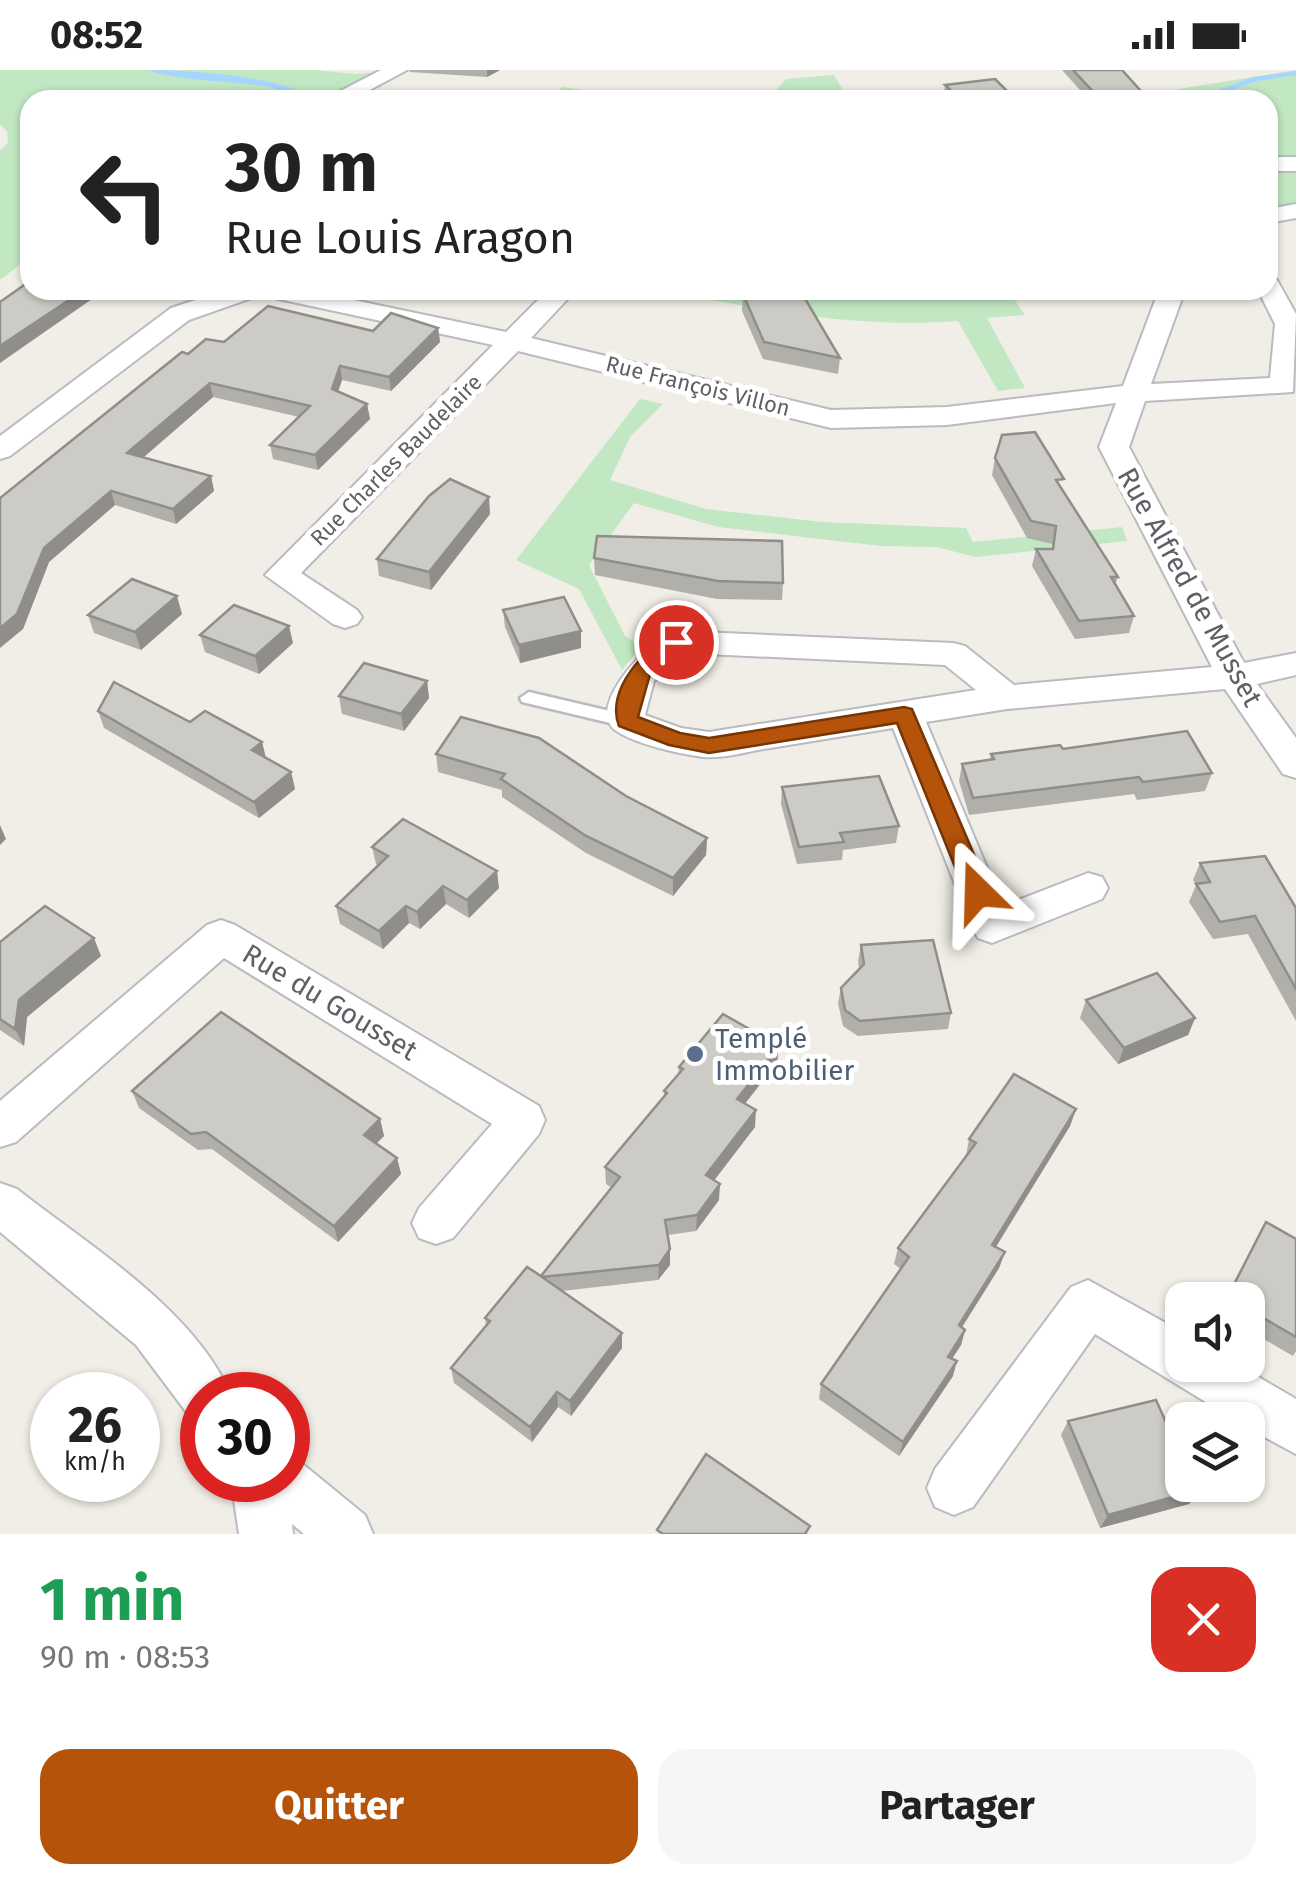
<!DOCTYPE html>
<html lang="fr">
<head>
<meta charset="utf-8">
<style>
	:root { --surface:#fff; --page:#f6f6f6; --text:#222; --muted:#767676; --accent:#b45309 }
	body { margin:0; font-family:"Fira Sans",sans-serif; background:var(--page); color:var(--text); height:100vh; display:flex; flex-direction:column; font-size:38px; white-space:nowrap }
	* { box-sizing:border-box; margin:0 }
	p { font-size:32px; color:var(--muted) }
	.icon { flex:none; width:55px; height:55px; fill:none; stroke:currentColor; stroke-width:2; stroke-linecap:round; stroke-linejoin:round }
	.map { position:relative; height:1464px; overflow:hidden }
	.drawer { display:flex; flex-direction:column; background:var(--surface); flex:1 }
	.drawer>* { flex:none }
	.hud { position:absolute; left:20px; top:20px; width:1258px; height:210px; border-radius:30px; box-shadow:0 2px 8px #0004; background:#fff; color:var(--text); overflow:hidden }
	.controls { position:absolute; left:1165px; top:1212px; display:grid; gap:20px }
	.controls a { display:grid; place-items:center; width:100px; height:100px; border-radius:20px; background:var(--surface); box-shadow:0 2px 8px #0004; font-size:50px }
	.speed { position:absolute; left:30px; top:1302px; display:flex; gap:20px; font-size:50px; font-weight:700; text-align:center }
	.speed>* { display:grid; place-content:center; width:130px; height:130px; border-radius:50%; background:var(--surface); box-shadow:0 2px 8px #0004; line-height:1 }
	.speed small { font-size:25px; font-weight:400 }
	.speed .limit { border:15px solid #d22; background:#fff; color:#111 }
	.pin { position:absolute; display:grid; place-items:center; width:85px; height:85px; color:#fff; margin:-42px; border:5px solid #fff; border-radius:50%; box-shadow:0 2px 10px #0007 }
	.me { position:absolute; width:110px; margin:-55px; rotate:338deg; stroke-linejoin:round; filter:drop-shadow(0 0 8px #0008) }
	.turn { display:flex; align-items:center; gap:35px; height:210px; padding:0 40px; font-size:45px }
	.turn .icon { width:130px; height:130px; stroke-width:2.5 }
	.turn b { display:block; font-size:70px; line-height:85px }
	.round { display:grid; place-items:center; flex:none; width:105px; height:105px; border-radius:30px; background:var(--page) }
	.overview { display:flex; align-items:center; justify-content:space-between; height:170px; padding:0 40px }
	h1 { font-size:60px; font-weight:700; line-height:75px; color:#1e9e55 }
	.cta { display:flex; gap:20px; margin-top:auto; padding:20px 40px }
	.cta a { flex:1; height:115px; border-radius:30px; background:var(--accent); color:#fff; font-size:40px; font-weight:700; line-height:115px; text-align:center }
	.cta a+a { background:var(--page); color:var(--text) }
	.status { display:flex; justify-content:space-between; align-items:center; height:70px; padding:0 50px; background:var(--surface); direction:ltr }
	.status svg { height:28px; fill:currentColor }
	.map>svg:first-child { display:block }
</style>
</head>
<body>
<div class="status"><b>08:52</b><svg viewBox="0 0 49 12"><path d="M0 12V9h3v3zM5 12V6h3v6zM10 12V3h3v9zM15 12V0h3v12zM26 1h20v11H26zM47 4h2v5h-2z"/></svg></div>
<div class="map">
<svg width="1296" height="1464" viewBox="0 0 1296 1464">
	<rect width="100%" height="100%" fill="#f0eee6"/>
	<g fill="#c2e8c3">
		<polygon points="0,0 315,0 356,4 387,1 325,30 30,30 30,187 0,210 0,81 8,73 7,61 0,54"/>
		<polygon points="1296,0 1296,136 1268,140 1268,30 1158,30 1154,23"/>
		<polygon points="834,5 844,22 840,30 541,30 563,17 624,26 771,26 786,9"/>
		<path d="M 658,220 L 701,220 L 785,231 L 925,220 L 1008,220 L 1025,245 L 987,248 L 1025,318 L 998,321 L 958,251 C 854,259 760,239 658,220 Z"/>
		<polygon points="640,329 663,334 630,367 610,410 706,439 822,452 966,458 973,472 1122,457 1127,471 975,487 937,477 881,476 718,457 634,433 589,495 625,566 641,576 622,600 579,519 516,490"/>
	</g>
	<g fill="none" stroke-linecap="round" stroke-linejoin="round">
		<g fill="#a6d6ff" fill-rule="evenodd">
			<path d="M 148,0 C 189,0 285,6 317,30 C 302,30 282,19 264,16 C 232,11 176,11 148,0 Z"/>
			<polygon points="1296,1 1296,5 1257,11 1203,30 1191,30 1253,7"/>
		</g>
		<defs>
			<polygon id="service" points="529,622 627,645 636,651 627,657 522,632 520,628"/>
			<g id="minor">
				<polygon points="381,0 407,0 351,30 325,29"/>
				<rect x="1268" y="87" width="28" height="14"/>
				<polygon points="1296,134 1296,148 1268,153 1268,139"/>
				<path d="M 1268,207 L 1277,210 L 1296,244 L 1293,322 L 1145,331 L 1129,377 L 1244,593 L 1296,583 L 1296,605 L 1257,614 L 1296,668 L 1296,708 L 1283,704 L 1225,619 L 1007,639 L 926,652 L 1003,836 L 1088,803 L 1102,807 L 1108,818 L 1102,829 L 992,873 L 978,868 L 972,857 L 893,658 C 850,665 807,672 764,679 C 745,682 722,689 703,687 C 680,684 634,674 615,660 C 585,637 650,568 676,561 L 953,573 L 965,576 L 1014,615 L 1212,597 L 1099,377 L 1116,333 L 947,355 L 831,358 L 518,281 L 301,503 L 357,540 L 362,547 L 357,554 L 345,558 L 333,554 L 265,505 L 493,275 L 260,225 L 189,250 L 10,386 L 0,389 L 0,366 L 171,238 L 226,220 L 306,220 L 506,262 L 548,220 L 576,220 L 531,268 L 831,340 L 947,337 L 1123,316 L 1159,220 L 1185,220 L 1151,314 L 1270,308 L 1275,254 L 1258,220 L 1268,220 ZM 683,583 L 945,595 L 976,620 L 709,662 L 681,658 L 645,645 L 654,611 Z"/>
				<polygon points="221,850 235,855 539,1036 545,1050 539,1064 453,1168 436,1174 419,1168 412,1153 419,1138 492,1054 224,888 16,1072 0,1077 0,1031 207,855"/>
				<path d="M 0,1113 L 17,1119 C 88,1175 194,1239 231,1325 L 202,1325 L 202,1349 L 187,1343 L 136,1275 L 0,1162 Z"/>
				<polygon points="1088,1210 1182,1262 1182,1295 1238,1295 1296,1329 1296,1384 1248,1358 1248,1350 1235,1350 1095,1264 973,1437 954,1445 935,1437 927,1418 935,1399 1071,1217"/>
				<polygon points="288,1386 299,1391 365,1445 373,1464 304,1464 292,1454 293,1464 239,1464 231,1410 288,1410"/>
			</g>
		</defs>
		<use href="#service" stroke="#b8bbbf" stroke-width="5"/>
		<use href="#minor" stroke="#b8bbbf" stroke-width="4"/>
		<use href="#service" fill="#fff" fill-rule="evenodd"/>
		<use href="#minor" fill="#fff" fill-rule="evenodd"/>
	</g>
	<g fill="#b0afa9">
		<polygon points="409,0 500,0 487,7 410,2"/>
		<polygon points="1062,0 1122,0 1149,30 1089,30"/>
		<polygon points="945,15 1016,30 952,30 944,22"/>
		<polygon points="743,224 840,288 838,304 763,289 742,241"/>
		<polygon points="438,258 440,272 391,321 342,310 338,322 367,334 370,349 318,400 273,389 270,375 299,347 213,327 143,388 211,406 214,421 176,454 115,435 49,492 23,559 0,428 188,284 224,272 373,261"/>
		<polygon points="995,388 1062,419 1118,507 1115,515 1134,546 1129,563 1075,569 1032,496 1036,479 1052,479 1052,474 1027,468 992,405"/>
		<polygon points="490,444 431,520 379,506 377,489"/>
		<polygon points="594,488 783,513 782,530 717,529 595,505"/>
		<polygon points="503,540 581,561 581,578 520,593 505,557"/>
		<polygon points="182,544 141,580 94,563 88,545"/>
		<polygon points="200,565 293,573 259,604 205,582"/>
		<polygon points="427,611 429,628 404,661 342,644 339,626"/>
		<polygon points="98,641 190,652 262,672 266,688 291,702 295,719 259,748 104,658"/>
		<polygon points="1063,679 1212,703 1205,721 1137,730 1134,724 969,745 959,711 962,694 990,690 991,684"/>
		<polygon points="436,684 626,726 707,768 706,785 673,826 586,783 502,727 502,720 438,702"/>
		<polygon points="782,717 899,756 896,773 843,780 842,790 797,794 781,734"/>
		<polygon points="372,777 499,818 469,848 446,834 420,859 409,853 383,879 340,854 336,836 378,796 376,794"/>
		<polygon points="1200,793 1296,838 1296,951 1248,864 1213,869 1189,832 1196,815 1193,810"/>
		<polygon points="0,872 101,886 27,947 24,976 0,960"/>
		<polygon points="861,875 951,943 948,959 858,966 843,956 838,933 841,918 859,899 858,891"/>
		<polygon points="1086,930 1195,948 1188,965 1118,994 1080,948"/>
		<polygon points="779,976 777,993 745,1033 755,1057 714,1110 719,1130 696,1161 668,1165 670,1195 658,1210 562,1221 622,1263 622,1278 571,1346 558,1337 532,1372 454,1313 451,1298 486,1256 485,1248 541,1206 612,1118 606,1114 605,1097 664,1026 664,1021 678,1004 679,997"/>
		<polygon points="132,1021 380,1049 384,1066 376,1073 397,1088 401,1104 338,1172 212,1079 198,1080 139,1038"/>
		<polygon points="1076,1039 1070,1056 996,1177 1005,1182 999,1198 962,1257 965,1260 961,1275 952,1289 953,1306 899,1386 819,1329 821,1314 901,1199 894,1194 898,1178 966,1086 969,1069"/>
		<polygon points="1257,1168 1296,1169 1296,1281 1293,1286 1248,1260 1248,1230 1225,1230"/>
		<polygon points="1068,1351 1198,1420 1189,1434 1100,1458 1061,1365"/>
	</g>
	<g fill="#908e8a">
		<polygon points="487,0 500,0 487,7"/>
		<polygon points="84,220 105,220 0,293 0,276"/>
		<polygon points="438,258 440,272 391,321 389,307"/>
		<polygon points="340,296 342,310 334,333 332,319"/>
		<polygon points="210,313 213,327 131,398 127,383"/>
		<polygon points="367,334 370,349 318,400 315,385"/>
		<polygon points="211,406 214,421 176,454 173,439"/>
		<polygon points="111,421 115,435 49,492 23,559 0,578 0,558 44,478"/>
		<polygon points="489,427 490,444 431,520 429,502"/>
		<polygon points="177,526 182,544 141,580 135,562"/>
		<polygon points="289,556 293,573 259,604 255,586"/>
		<polygon points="581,561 581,578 520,593 519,575"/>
		<polygon points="427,611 429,628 404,661 401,644"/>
		<polygon points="262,672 266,689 252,680"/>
		<polygon points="291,702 295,719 259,748 254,732"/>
		<polygon points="0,755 6,769 0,775"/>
		<polygon points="707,768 706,785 673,826 673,808"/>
		<polygon points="497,801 499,818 469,848 467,830"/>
		<polygon points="443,816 446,834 420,859 417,842"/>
		<polygon points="406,836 409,853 383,879 379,861"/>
		<polygon points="94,868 101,886 27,947 24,976 15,959 19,930"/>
		<polygon points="1195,948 1188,965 1118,994 1124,978"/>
		<polygon points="779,976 777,993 736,1045 737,1029"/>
		<polygon points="1076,1039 1070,1056 987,1191 992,1175"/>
		<polygon points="756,1040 755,1057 706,1121 706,1105"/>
		<polygon points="380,1049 384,1066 368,1082 364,1065"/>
		<polygon points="397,1088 401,1104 338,1172 334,1156"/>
		<polygon points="720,1114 719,1130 696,1161 697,1145"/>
		<polygon points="670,1179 670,1195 658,1210 659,1195"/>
		<polygon points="1005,1182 999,1198 954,1270 959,1255"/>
		<polygon points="965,1260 961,1275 943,1302 948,1287"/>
		<polygon points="622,1263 622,1278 571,1346 570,1331"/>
		<polygon points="957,1291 953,1306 899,1386 903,1372"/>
		<polygon points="557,1322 558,1337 532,1372 530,1357"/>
		<polygon points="1198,1420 1189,1434 1100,1458 1108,1445"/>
	</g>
	<g fill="#cdcbc5" stroke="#908e8a" stroke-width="2.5">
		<polygon points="1073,0 1122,0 1149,30 1101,30"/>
		<polygon points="995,9 1016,30 961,30 945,15"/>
		<polygon points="30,211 30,220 84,220 0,276 0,232"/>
		<polygon points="746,220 800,220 840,288 764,272 743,224"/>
		<polygon points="268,236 373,261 391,243 438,258 389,307 340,296 332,319 367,334 315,385 270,375 310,336 210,313 127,383 211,406 173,439 111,421 44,478 17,544 0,558 0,428 182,282 188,284 206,269 224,272"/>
		<polygon points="1035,362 1064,409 1056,410 1118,507 1111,507 1134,546 1079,551 1036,479 1053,479 1056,456 1031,451 995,388 1002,365"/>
		<polygon points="450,409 489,427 429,502 377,489 429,426"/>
		<polygon points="597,466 782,471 783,513 718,511 594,488"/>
		<polygon points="132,509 177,526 135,562 88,545"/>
		<polygon points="564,527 581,561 519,575 503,540"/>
		<polygon points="234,535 289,556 255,586 200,565"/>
		<polygon points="364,593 427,611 401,644 339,626"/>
		<polygon points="114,612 190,652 205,641 262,672 252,680 291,702 254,732 98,641"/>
		<polygon points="461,647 539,668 626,726 707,768 673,808 586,766 501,709 505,704 436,684"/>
		<polygon points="1187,661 1212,703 1143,712 1139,707 973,728 962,694 994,689 991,684 1060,675 1063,679"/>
		<polygon points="879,706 899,756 840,763 844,772 799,777 782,717"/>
		<polygon points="403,749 497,801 467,830 443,816 417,842 406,836 379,861 336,836 388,786 372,777"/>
		<polygon points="1265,786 1296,838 1296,919 1255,846 1220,852 1196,814 1210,812 1200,793"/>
		<polygon points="45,836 94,868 19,930 15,959 0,949 0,872"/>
		<polygon points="933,870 951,943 860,951 845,940 841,918 864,894 861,875"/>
		<polygon points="1157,903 1195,948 1124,978 1086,930"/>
		<polygon points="221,942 380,1049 364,1065 397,1088 334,1156 206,1062 191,1064 132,1021"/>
		<polygon points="723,944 779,976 737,1029 756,1040 706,1105 720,1114 697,1145 665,1150 670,1179 659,1195 542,1207 622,1263 570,1331 557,1322 530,1357 451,1298 490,1251 485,1248 527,1197 541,1206 620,1107 605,1097 667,1023 664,1021 683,999 679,997"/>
		<polygon points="1014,1004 1076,1039 992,1175 1005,1182 959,1255 965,1260 948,1287 957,1291 903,1372 821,1314 909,1187 898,1178 976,1073 969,1069"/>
		<polygon points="1266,1152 1296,1169 1296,1267 1248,1239 1248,1230 1231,1230 1227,1228"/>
		<polygon points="1156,1330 1182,1388 1182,1415 1195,1415 1198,1420 1108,1445 1068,1351"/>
		<polygon points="706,1384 810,1456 805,1464 663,1464 657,1460"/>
	</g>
	<path fill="#b45309" stroke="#753606" stroke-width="2.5" d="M 676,566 L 687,572 L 651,601 L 638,647 L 680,663 L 709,668 L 904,637 L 912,639 L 990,822 L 986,828 L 969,828 L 965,822 L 897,653 L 709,683 L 669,675 L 619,656 C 605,621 644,576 676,566 Z"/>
	<circle fill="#5c6f8a" stroke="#fff" stroke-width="4" cx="695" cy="984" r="10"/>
	<g text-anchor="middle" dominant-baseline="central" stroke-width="10" stroke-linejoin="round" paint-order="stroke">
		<g font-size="22" fill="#5d6166" stroke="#fff">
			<text transform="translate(698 316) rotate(14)">Rue François Villon</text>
			<text transform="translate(396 390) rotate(-45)">Rue Charles Baudelaire</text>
		</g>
		<g font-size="28" fill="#5d6166" stroke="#fff">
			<text transform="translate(1190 517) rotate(61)">Rue Alfred de Musset</text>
			<text transform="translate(330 932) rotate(31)">Rue du Gousset</text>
		</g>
		<g font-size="28" fill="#4e5e75" stroke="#fff" text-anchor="start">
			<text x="715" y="968">Templé<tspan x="715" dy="32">Immobilier</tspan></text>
		</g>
	</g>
</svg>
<div class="controls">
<a><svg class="icon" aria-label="sound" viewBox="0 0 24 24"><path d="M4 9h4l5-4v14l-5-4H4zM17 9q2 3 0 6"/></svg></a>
<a><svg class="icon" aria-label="layers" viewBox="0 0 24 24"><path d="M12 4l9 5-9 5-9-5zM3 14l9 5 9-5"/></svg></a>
</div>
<div class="speed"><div>26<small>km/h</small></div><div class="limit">30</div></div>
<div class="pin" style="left:676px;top:572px;background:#d93025"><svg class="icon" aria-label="arrive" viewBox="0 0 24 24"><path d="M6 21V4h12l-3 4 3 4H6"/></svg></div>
<svg class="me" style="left:978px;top:822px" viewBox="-20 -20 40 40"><path d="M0-17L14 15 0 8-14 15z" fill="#b45309" stroke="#fff" stroke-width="4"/></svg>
<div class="hud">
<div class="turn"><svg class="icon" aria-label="left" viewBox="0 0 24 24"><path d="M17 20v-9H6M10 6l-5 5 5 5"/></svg><div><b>30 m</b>Rue Louis Aragon</div></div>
</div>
</div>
<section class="drawer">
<div class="overview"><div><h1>1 min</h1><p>90 m · 08:53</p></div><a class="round" style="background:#d93025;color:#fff"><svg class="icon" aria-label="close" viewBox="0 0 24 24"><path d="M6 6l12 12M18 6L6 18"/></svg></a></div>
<div class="cta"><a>Quitter</a><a>Partager</a></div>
</section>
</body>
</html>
